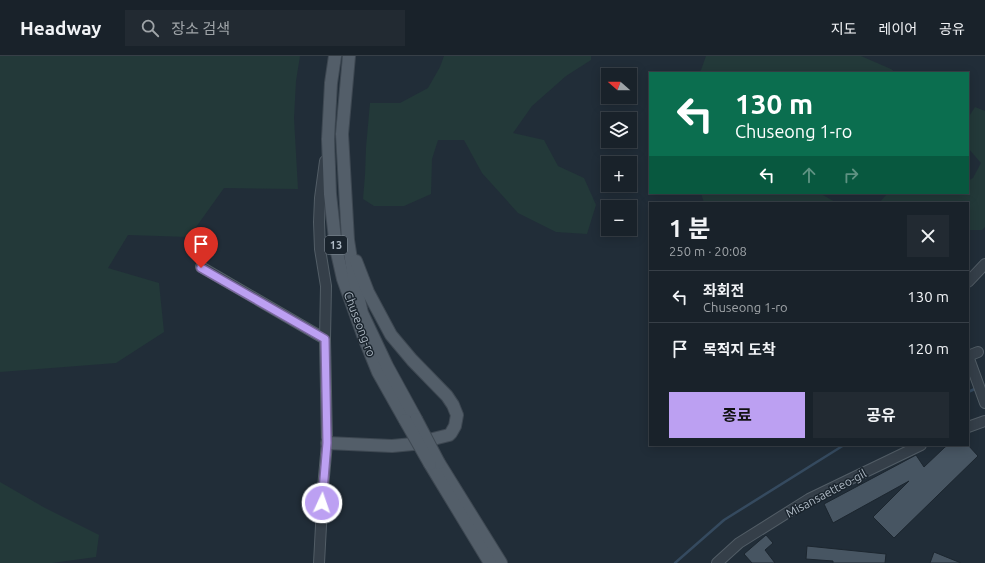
<!DOCTYPE html>
<html lang="ko">
<head>
<meta charset="utf-8">
<style>
	:root { --surface:#19222a; --page:#222a32; --text:#f1f3f6; --muted:#9fa4a8; --line:#373f47; --accent:#bca0f2 }
	body { margin:0; font-family:Ubuntu,"Noto Sans KR",sans-serif; background:var(--page); color:var(--text); height:100vh; display:flex; flex-direction:column; font-size:15px; white-space:nowrap }
	* { box-sizing:border-box; margin:0 }
	p { font-size:13px; color:var(--muted) }
	.icon { flex:none; width:22px; height:22px; fill:none; stroke:currentColor; stroke-width:2; stroke-linecap:round; stroke-linejoin:round }
	.map { position:relative; flex:1; overflow:hidden }
	.drawer { position:absolute; left:649px; top:146px; width:320px; height:244px; display:flex; flex-direction:column; background:var(--surface); border-radius:0px; box-shadow:0 2px 10px #0003,0 0 0 1px var(--line) }
	.drawer>* { flex:none }
	.guide { position:absolute; left:649px; top:16px; width:320px; height:122px; border-radius:0px; box-shadow:0 2px 10px #0003,0 0 0 1px var(--line); background:#0b6e4f; color:#fff; overflow:hidden }
	.needle { width:26px; rotate:290deg }
	.tools { position:absolute; left:601px; top:12px; display:grid; gap:8px }
	.tools a { display:grid; place-items:center; width:36px; height:36px; border-radius:0px; background:var(--surface); box-shadow:0 2px 10px #0003,0 0 0 1px var(--line); font-size:20px }
	.pin { position:absolute; display:grid; place-items:center; width:34px; height:34px; color:#fff; margin:-41px -17px; border-radius:50% 50% 50% 0; rotate:-45deg; box-shadow:0 0 4px #0007 }
	.pin .icon { rotate:45deg }
	.me { position:absolute; width:44px; margin:-22px; rotate:3deg; stroke-linejoin:round; filter:drop-shadow(0 0 3px #0008) }
	.turn { display:flex; align-items:center; gap:14px; height:84px; padding:0 20px; font-size:18px }
	.turn .icon { width:52px; height:52px; stroke-width:2.5 }
	.turn b { display:block; font-size:28px; line-height:34px }
	.lanes { display:flex; align-items:center; height:38px; padding:0 20px; background:#0003; justify-content:center; gap:20px; direction:ltr }
	.lanes .off { opacity:.35 }
	.round { display:grid; place-items:center; flex:none; width:42px; height:42px; border-radius:0px; background:var(--page) }
	.head { display:flex; align-items:center; justify-content:space-between; height:68px; padding:0 20px }
	h1 { font-size:24px; font-weight:700; line-height:30px }
	.cta { display:flex; gap:8px; margin-top:auto; padding:8px 20px }
	.cta a { flex:1; height:46px; border-radius:0px; background:var(--accent); color:#111; font-size:16px; font-weight:700; line-height:46px; text-align:center }
	.cta a+a { background:var(--page); color:var(--text) }
	ul { padding:0; list-style:none }
	li { display:flex; align-items:center; gap:12px; height:52px; padding:0 20px; border-top:1px solid var(--line) }
	li div { flex:1 }
	li b { display:block; font-size:15px }
	li em { font-style:normal }
	header { display:flex; align-items:center; gap:24px; box-sizing:border-box; height:56px; padding:0 20px; background:var(--surface); border-bottom:1px solid var(--line) }
	header strong { font-size:19px }
	nav { display:flex; gap:22px; margin-inline-start:auto; font-size:14px }
	.search { width:280px; height:36px; background:var(--page); display:flex; align-items:center; gap:10px; box-sizing:border-box; padding:0 14px; border-radius:0px; color:var(--muted); font-size:15px }
	.map>svg:first-child { display:block }
</style>
</head>
<body>
<header>
<strong>Headway</strong>
<div class="search"><svg class="icon" aria-label="search" viewBox="0 0 24 24"><circle cx="10" cy="10" r="6"/><path d="M15 15l6 6"/></svg>장소 검색</div>
<nav><a>지도</a><a>레이어</a><a>공유</a></nav>
</header>
<div class="map">
<svg width="985" height="507" viewBox="0 0 985 507">
	<rect width="100%" height="100%" fill="#212d38"/>
	<g fill="#233939">
		<polygon points="0,0 300,0 296,25 294,62 298,133 224,132 189,181 128,179 108,212 159,227 164,276 116,307 0,316"/>
		<polygon points="444,0 591,0 591,4 566,20 532,50 513,77 544,84 558,110 584,122 596,149 587,178 556,176 518,157 482,117 464,84 438,84 432,103 431,138 404,150 374,150 363,143 365,119 366,92 370,47 400,47 428,32 440,11"/>
		<polygon points="706,0 861,0 891,13 896,17 698,17 701,14"/>
		<polygon points="975,51 985,55 985,171 982,174 968,174 968,147 879,147 888,137 914,137 928,139 941,137 968,137 968,125 973,122 981,107 968,92 968,62"/>
		<polygon points="701,137 809,137 821,138 837,147 704,147"/>
		<polygon points="0,426 45,452 99,479 96,501 52,507 0,507"/>
	</g>
	<g fill="none" stroke-linecap="round" stroke-linejoin="round">
		<g stroke="#354a5f" stroke-width="2.5">
			<polyline points="968,336 977,332"/>
			<polyline points="675,507 724,464 844,389"/>
		</g>
	</g>
	<g fill="#475562" stroke="#1c262f">
		<polygon points="949,389 968,389 978,400 894,482 873,461 909,425 833,467 824,448 916,399 924,411 945,391"/>
		<polygon points="766,479 773,487 765,494 775,507 752,507 744,498"/>
		<polygon points="807,490 886,498 885,507 833,507 833,505 806,503"/>
		<polygon points="934,496 961,507 930,507"/>
	</g>
	<g fill="none" stroke-linecap="round" stroke-linejoin="round">
		<defs>
			<g id="minor">
				<polyline points="201,211 325,283"/>
				<polyline points="968,226 985,208"/>
				<polyline points="968,300 985,347"/>
				<polyline points="968,300 978,296"/>
				<polyline points="968,371 985,365"/>
				<polyline points="319,507 323,432 327,387 325,283 326,230 320,193 319,166 320,142 325,105"/>
				<polyline points="717,507 739,487 809,443 921,389"/>
			</g>
			<g id="major">
				<polyline points="335,0 331,27 328,83 330,138 336,192 343,223 363,279 378,316 405,364"/>
				<polyline points="349,0 342,78 348,184 354,222 362,257 387,310 416,363"/>
				<polyline points="327,387 392,390 413,388 449,379 451,377 455,370 457,359 453,349 447,340 412,304 391,279 368,236 356,205"/>
				<polyline points="439,407 501,507"/>
				<polyline points="430,408 490,507"/>
			</g>
		</defs>
		<use href="#minor" stroke="#525d66" stroke-width="12"/>
		<use href="#major" stroke="#3e4852" stroke-width="14"/>
		<use href="#minor" stroke="#353f49" stroke-width="10"/>
		<use href="#major" stroke="#535e69" stroke-width="12"/>
		<defs>
			<g id="major-bridge">
				<polyline points="416,363 439,407"/>
				<polyline points="405,364 430,408"/>
			</g>
		</defs>
		<use href="#major-bridge" stroke="#3e4852" stroke-width="14" stroke-linecap="butt"/>
		<use href="#major-bridge" stroke="#535e69" stroke-width="12"/>
	</g>
	<g fill="none" stroke-linecap="round" stroke-linejoin="round">
		<defs>
			<polyline id="route" points="201,212 325,283 327,387 322,447"/>
		</defs>
		<use href="#route" stroke="#7a689d" stroke-width="10"/>
		<use href="#route" stroke="#bca0f2" stroke-width="7"/>
	</g>
	<g text-anchor="middle" dominant-baseline="central" stroke-width="3" stroke-linejoin="round" paint-order="stroke">
		<rect fill="#1a242d" stroke="#828d97" stroke-width="1" x="325" y="180" width="22" height="18" rx="3"/>
		<g font-size="11" font-weight="bold" fill="#afbac5">
			<text x="336" y="189">13</text>
		</g>
		<g font-size="12" fill="#afbac5" stroke="#1a242d">
			<text transform="translate(360 268) rotate(69)">Chuseong-ro</text>
			<text transform="translate(826 437) rotate(-28)">Misansaetteo-gil</text>
		</g>
	</g>
</svg>
<div class="tools">
<a><svg class="needle" viewBox="-14 -14 28 28"><path d="M0-13l5 13h-10z" fill="#e53935"/><path d="M0 13l5-13h-10z" fill="#9fa4a8"/></svg></a>
<a><svg class="icon" aria-label="layers" viewBox="0 0 24 24"><path d="M12 4l9 5-9 5-9-5zM3 14l9 5 9-5"/></svg></a>
<a>+</a>
<a>−</a>
</div>
<div class="pin" style="left:201px;top:212px;background:#d93025"><svg class="icon" aria-label="arrive" viewBox="0 0 24 24"><path d="M6 21V4h12l-3 4 3 4H6"/></svg></div>
<svg class="me" style="left:322px;top:447px" viewBox="-20 -20 40 40"><circle r="17" fill="#bca0f2" stroke="#fff" stroke-width="3"/><path d="M0-11L8 9 0 5-8 9z" fill="#fff"/></svg>
<div class="guide">
<div class="turn"><svg class="icon" aria-label="left" viewBox="0 0 24 24"><path d="M17 20v-9H6M10 6l-5 5 5 5"/></svg><div><b>130 m</b>Chuseong 1-ro</div></div>
<div class="lanes"><svg class="icon" aria-label="left" viewBox="0 0 24 24"><path d="M17 20v-9H6M10 6l-5 5 5 5"/></svg><svg class="icon off" aria-label="ahead" viewBox="0 0 24 24"><path d="M12 20V5M6 11l6-6 6 6"/></svg><svg class="icon off" aria-label="right" viewBox="0 0 24 24"><path d="M7 20v-9h11M14 6l5 5-5 5"/></svg></div>
</div>
<section class="drawer">
<div class="head"><div><h1>1 분</h1><p>250 m · 20:08</p></div><a class="round"><svg class="icon" aria-label="close" viewBox="0 0 24 24"><path d="M6 6l12 12M18 6L6 18"/></svg></a></div>
<ul>
<li><svg class="icon" aria-label="left" viewBox="0 0 24 24"><path d="M17 20v-9H6M10 6l-5 5 5 5"/></svg><div><b>좌회전</b><p>Chuseong 1-ro</p></div><em>130 m</em></li>
<li><svg class="icon" aria-label="arrive" viewBox="0 0 24 24"><path d="M6 21V4h12l-3 4 3 4H6"/></svg><div><b>목적지 도착</b></div><em>120 m</em></li>
</ul>
<div class="cta"><a>종료</a><a>공유</a></div>
</section>
</div>
</body>
</html>
